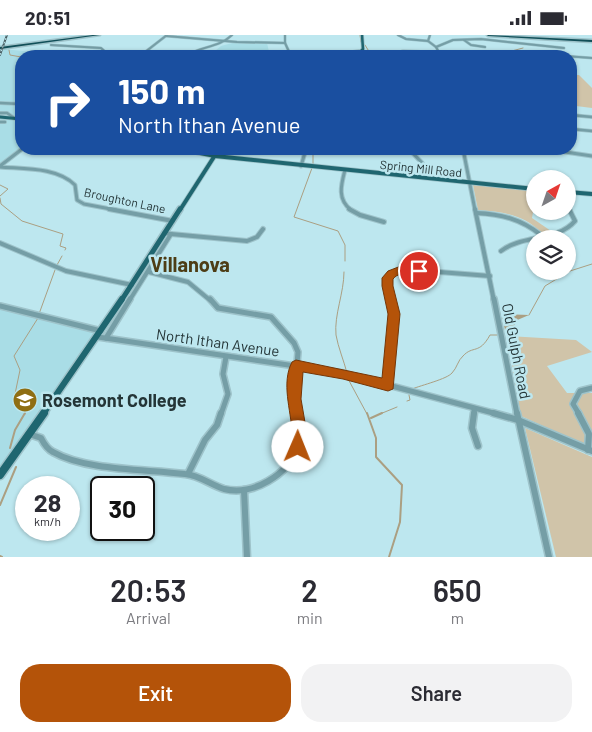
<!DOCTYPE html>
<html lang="en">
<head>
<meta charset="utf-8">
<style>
	:root { --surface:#fff; --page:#f2f2f3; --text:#2b2b33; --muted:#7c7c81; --accent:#b45309 }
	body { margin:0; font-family:Barlow,sans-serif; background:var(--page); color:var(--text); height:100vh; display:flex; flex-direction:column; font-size:19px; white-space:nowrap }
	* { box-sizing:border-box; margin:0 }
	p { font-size:16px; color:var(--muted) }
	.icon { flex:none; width:28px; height:28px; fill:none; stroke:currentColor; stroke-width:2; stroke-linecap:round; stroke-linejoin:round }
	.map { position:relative; height:522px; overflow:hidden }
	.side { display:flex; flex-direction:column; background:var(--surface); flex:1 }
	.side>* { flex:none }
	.top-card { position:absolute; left:15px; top:15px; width:562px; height:105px; border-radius:20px; box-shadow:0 1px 4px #0004; background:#1a4fa0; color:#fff; overflow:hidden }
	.needle { width:32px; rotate:40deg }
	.buttons { position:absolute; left:526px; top:135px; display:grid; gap:10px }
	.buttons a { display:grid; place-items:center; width:50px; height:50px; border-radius:50%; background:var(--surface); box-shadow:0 1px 4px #0004; font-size:25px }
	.speed { position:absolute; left:15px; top:441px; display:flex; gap:10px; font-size:25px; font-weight:700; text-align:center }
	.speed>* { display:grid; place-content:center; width:65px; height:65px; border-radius:50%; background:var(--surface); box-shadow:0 1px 4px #0004; line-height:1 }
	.speed small { font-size:12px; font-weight:400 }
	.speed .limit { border:2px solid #111; border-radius:8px; background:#fff; color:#111 }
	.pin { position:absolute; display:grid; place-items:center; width:42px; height:42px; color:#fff; margin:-21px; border:2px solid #fff; border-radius:50%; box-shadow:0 1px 5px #0007 }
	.me { position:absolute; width:55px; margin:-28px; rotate:1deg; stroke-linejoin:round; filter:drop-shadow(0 0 4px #0008) }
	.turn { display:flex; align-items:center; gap:18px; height:105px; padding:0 20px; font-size:22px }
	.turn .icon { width:65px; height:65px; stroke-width:2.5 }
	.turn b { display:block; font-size:35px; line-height:42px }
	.eta { display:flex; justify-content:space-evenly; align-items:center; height:85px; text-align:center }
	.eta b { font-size:30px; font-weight:600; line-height:35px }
	.button { display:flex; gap:10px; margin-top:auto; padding:10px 20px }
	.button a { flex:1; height:58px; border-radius:20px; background:var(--accent); color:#fff; font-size:20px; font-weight:600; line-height:58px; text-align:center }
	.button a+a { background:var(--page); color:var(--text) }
	.status { display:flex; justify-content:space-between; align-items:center; height:35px; padding:0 25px; background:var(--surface); direction:ltr }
	.status svg { height:14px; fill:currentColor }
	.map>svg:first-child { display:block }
</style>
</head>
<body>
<div class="status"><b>20:51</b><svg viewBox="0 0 49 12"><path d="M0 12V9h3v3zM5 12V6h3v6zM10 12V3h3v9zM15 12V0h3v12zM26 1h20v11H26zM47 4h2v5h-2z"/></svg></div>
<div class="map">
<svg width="592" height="522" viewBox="0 0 592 522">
	<rect width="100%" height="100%" fill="#bde7ef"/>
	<g fill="#a9dde6">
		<polygon points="236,7 267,8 270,21 209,21 221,11"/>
		<polygon points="3,14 72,21 21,21 21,114 0,131 0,19"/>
		<polygon points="0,273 99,297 0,433"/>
	</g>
	<g fill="#d0c4a9">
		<polygon points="571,40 579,40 592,53 592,73 576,71 571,63"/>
		<path d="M 473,150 L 531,155 L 533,177 L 532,183 L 551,196 L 542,198 C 523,179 503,177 478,175 Z"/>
		<polygon points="507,301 576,305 592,317 547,331 567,358 592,358 592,413 521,381"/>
		<polygon points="525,393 592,422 592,522 556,522"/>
	</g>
	<polygon fill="#ab9f82" points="505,279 529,280 515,286 515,291 505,295 502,281"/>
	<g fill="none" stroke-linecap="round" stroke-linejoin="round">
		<g stroke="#ab9f82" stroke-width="1">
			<polyline points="360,0 361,7"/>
			<polyline points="9,15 10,20 21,22"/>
			<polyline points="341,21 370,18 365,10"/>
			<polyline points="509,21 508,17 523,13"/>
			<polyline points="299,114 303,115"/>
			<polyline points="309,117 313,119 313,130"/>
			<polyline points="312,133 294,182 338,196 345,210 345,226"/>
			<polyline points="0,150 8,154 0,161"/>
			<polyline points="0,163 1,169 22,186 63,199 60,211 66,213 65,215"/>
			<polyline points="57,230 62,221"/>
			<path d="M 344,237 C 344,258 334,280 336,300 C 338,312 344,326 347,338"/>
			<polyline points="39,279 55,235"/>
			<polyline points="529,280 545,251 570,236 592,229"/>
			<polyline points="347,342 367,379"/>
			<path d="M 412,354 C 422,350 447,344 452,338 C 457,333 458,325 463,321 C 473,310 479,320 490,300 L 497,300"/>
			<polyline points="407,366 410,365 409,360"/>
			<polyline points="25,379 24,370 15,359 20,335 14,321 38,283"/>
			<polyline points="380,379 397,372"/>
		</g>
		<g stroke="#ab9f82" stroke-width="2">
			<polyline points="367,378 376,403 376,422 402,450 400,487 389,522"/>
			<polyline points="371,383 382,378"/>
			<polyline points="10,413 15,395 25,378"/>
			<polyline points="0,470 16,432"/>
			<polyline points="0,521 2,522"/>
		</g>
		<defs>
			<g id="minor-far5">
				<polyline points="285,0 285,8 291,21"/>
				<polyline points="398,0 406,4 428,6"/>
				<polyline points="430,0 428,6 436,12 441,21"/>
				<polyline points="166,1 237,7 285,8"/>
				<polyline points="464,5 471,10 485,12"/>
				<polyline points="51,10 101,13 110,21"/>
				<polyline points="436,12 453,5 481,4 564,13"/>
				<polyline points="140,21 167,0"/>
				<path d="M 186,21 C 200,11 219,13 232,0"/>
				<polyline points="381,21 403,16 439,17"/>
				<polyline points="513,21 532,18 549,21"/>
				<polyline points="565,21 592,23"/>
			</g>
			<g id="minor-far4">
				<polyline points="0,68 21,69"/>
				<polyline points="0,78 7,78 14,83"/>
				<polyline points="571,80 592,82"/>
				<polyline points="0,87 5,87"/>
				<polyline points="571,94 592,96"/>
			</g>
			<g id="minor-far3">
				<polyline points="409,114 423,129"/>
				<polyline points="463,114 475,175"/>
				<polyline points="545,114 592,121"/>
				<polyline points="0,131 22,114"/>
				<polyline points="301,131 306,114"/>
				<path d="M 0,132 C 24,134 57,132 75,150 L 77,165 L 84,169 L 116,175"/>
				<path d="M 345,135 C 341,150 337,164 351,175"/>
				<polyline points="569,173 570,175"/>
			</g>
			<g id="minor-far2">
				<polyline points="109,174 173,186"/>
				<polyline points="349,174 360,180 384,187"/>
				<polyline points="475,174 494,266"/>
				<path d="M 476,178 C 501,179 521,184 541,200"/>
				<polyline points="171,199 247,206 257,202 263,194"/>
				<polyline points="0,208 66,236 132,250"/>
				<path d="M 501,216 C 523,199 557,207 575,186 L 569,174"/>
				<polyline points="149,237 188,247 211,266"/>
				<polyline points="129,266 171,199 164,198"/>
				<path d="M 391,266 C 387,250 385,241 401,234 L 490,241"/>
			</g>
			<g id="minor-far1">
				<polyline points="210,264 218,273 271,282 294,308 298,317 294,364 297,379"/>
				<polyline points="494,264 517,379"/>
				<polyline points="0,271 101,296"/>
				<polyline points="98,302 343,338 497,379"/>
				<polyline points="106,303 130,264"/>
				<polyline points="388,350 394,279 390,264"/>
				<polyline points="221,379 228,359 223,339 226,322"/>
				<polyline points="474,379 474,375"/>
				<polyline points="579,379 573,369 580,356 592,353"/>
			</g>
			<g id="minor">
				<polyline points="474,378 472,393 478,411"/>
				<polyline points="493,378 518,385 592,416"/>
				<polyline points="517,378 549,522"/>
				<polyline points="578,378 589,399 588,415"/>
				<path d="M 29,399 L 41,403 C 44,409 47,414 53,417 C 86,436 147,434 185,439 C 199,440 211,450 224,454 C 253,461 288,440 298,412 C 302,401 298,389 296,378"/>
				<polyline points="188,439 205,405 217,390 221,378"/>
				<polyline points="244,455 247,522"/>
			</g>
			<polyline id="major-far5" points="322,21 361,16 363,14 362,0"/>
			<polyline id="major-far4" points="0,82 21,84"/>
			<g id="major-far3">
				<polyline points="180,114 215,121 535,154"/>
				<polyline points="568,157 592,159"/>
				<polyline points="180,175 219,114"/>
			</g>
			<polyline id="major-far2" points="121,266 180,174"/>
			<polyline id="major-far1" points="43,379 122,264"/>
			<polyline id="major" points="0,440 44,378"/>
			<g id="highway">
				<polygon points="93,0 100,0 0,14 0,12"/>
				<polygon points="487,0 592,5 592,7 488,1"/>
			</g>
		</defs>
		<use href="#minor-far5" stroke="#9ec3ca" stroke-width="3"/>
		<use href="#minor-far4" stroke="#9ec3ca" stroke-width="4"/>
		<use href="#minor-far3" stroke="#9ec3ca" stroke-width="5"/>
		<use href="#minor-far2" stroke="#9ec3ca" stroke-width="6"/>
		<use href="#minor-far1" stroke="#9ec3ca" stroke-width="8"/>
		<use href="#minor" stroke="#9ec3ca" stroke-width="9"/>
		<use href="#major-far5" stroke="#9ec3ca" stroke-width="4"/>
		<use href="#major-far4" stroke="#9ec3ca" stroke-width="4.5"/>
		<use href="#major-far3" stroke="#9ec3ca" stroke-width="5.5"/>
		<use href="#major-far2" stroke="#9ec3ca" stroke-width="8"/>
		<use href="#major-far1" stroke="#9ec3ca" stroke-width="9"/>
		<use href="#major" stroke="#9ec3ca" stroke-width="11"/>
		<use href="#highway" stroke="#9ec3ca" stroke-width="3"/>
		<use href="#minor-far5" stroke="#759ea6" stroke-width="2"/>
		<use href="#minor-far4" stroke="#759ea6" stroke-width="2.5"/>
		<use href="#minor-far3" stroke="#759ea6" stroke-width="3"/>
		<use href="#minor-far2" stroke="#759ea6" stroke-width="4"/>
		<use href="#minor-far1" stroke="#759ea6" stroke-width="5"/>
		<use href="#minor" stroke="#759ea6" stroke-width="6"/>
		<use href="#major-far5" stroke="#1f6670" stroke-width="2.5"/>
		<use href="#major-far4" stroke="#1f6670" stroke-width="3"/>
		<use href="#major-far3" stroke="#1f6670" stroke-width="4"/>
		<use href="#major-far2" stroke="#1f6670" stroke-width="5"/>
		<use href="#major-far1" stroke="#1f6670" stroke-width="6"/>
		<use href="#major" stroke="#1f6670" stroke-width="8"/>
		<use href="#highway" fill="#114f58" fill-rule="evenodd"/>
		<defs>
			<polyline id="rail" points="0,20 7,0"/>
		</defs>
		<use href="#rail" stroke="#475d61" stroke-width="2"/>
		<use href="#rail" stroke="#bde7ef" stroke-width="1" stroke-dasharray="2" stroke-linecap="butt"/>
	</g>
	<path fill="#b45309" stroke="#753606" d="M 401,231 L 419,232 L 424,236 C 416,244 402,233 393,244 L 393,251 L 400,279 L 393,354 L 388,356 L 343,344 L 303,337 L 301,364 L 307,399 L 303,417 L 298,419 L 292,417 C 289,410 293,405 292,397 C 291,375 281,348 292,327 L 296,325 L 382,343 L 388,279 L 382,251 L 382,243 L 388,236 Z"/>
	<defs>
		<symbol id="university-disc" viewBox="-11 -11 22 22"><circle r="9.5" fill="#8f6e13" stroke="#bde7ef"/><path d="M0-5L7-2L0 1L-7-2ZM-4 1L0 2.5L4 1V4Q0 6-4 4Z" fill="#fff"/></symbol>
	</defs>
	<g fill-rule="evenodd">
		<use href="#university-disc" x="11" y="351" width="28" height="28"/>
	</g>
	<g text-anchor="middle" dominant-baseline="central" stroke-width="5" stroke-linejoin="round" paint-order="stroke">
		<g font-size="12" fill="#243537" stroke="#bde7ef">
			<text transform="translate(421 133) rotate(6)">Spring Mill Road</text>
			<text transform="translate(125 165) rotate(12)">Broughton Lane</text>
		</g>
		<g font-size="15" fill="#243537" stroke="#bde7ef">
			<text transform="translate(218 307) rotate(8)">North Ithan Avenue</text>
			<text transform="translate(517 316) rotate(79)">Old Gulph Road</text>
		</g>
		<g font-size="18" font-weight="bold" fill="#243537" stroke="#bde7ef" text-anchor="start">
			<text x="42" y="365">Rosemont College</text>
		</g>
		<g font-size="20" font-weight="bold" fill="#4d3d15" stroke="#bde7ef">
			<text x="190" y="229">Villanova</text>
		</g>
	</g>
</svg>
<div class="buttons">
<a><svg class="needle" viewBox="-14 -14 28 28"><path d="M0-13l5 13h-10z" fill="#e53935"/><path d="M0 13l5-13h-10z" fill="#7c7c81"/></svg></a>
<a><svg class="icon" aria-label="layers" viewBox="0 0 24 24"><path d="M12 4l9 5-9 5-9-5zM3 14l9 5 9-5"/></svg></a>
</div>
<div class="speed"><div>28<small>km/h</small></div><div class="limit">30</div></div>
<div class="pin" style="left:419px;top:236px;background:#d93025"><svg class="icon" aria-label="arrive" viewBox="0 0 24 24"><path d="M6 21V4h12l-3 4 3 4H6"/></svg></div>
<svg class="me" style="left:298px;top:412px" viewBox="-20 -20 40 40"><circle r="19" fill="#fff"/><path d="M0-13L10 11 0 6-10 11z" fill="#b45309"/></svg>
<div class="top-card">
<div class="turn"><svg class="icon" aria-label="right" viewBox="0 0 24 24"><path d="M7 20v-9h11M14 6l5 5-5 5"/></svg><div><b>150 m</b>North Ithan Avenue</div></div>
</div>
</div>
<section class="side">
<div class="eta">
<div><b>20:53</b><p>Arrival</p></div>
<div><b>2</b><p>min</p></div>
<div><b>650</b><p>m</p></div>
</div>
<div class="button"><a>Exit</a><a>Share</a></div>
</section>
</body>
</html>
